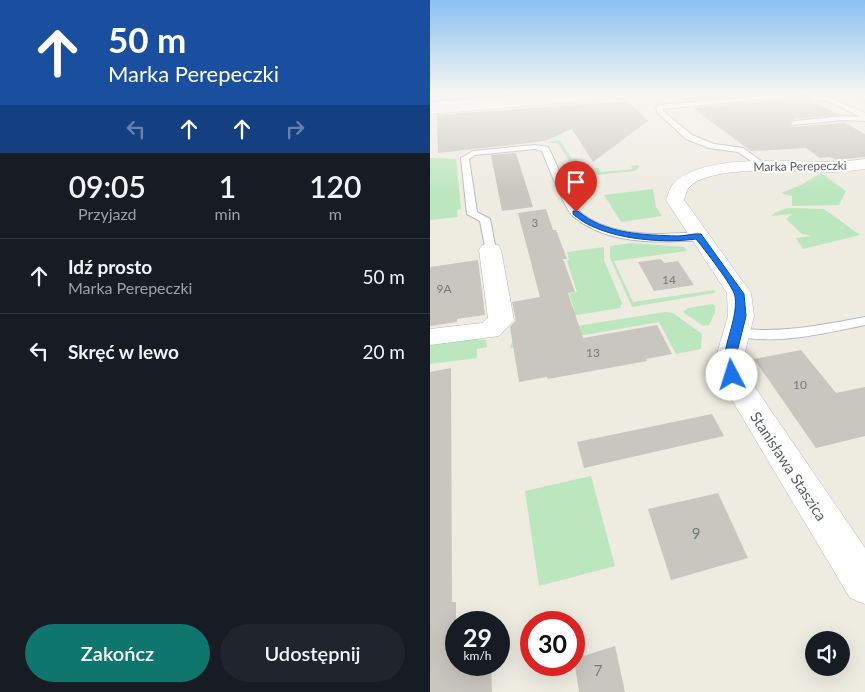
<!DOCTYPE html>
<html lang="pl">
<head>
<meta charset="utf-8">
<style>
	:root { --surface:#171b24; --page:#20242c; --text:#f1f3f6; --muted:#9ea1a6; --line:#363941; --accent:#0f766e }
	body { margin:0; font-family:Lato,sans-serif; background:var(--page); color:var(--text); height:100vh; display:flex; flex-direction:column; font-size:19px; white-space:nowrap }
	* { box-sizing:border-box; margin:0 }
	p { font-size:16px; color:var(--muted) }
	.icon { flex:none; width:28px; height:28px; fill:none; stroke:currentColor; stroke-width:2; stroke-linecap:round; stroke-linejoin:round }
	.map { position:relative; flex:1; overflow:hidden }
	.side { display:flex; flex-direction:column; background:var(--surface); width:430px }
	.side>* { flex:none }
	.top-card { background:#1a4fa0; color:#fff; overflow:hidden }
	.controls { position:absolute; left:375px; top:631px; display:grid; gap:10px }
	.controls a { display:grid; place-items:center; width:45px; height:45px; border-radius:50%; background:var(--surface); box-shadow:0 5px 20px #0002; font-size:25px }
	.speed { position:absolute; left:15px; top:611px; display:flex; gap:10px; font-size:25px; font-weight:700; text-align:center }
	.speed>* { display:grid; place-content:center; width:65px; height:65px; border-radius:50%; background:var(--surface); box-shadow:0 5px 20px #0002; line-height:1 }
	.speed small { font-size:12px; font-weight:400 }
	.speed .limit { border:8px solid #d22; background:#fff; color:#111 }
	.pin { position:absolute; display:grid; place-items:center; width:42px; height:42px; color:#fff; margin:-51px -21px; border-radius:50% 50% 50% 0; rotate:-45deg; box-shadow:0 0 5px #0007 }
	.pin .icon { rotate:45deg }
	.me { position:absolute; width:55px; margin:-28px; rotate:355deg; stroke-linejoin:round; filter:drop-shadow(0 0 4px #0008) }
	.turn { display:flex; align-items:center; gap:18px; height:105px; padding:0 25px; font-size:22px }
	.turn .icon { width:65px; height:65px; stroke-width:2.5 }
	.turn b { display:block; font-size:35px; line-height:42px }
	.lanes { display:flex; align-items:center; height:48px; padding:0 25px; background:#0003; justify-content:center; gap:25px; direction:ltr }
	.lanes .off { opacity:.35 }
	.eta { display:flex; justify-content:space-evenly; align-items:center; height:85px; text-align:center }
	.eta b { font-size:30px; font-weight:600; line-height:35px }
	.cta { display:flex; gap:10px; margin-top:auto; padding:10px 25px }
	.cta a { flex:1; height:58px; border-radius:30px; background:var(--accent); color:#fff; font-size:20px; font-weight:600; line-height:58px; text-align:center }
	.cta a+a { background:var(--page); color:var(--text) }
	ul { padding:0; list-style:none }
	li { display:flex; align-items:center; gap:15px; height:75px; padding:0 25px; border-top:1px solid var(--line) }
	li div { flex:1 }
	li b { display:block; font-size:19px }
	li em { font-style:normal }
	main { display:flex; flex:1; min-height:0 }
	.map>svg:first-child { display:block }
</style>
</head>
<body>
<main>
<section class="side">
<div class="top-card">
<div class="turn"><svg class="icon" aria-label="ahead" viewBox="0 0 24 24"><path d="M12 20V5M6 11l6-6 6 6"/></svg><div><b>50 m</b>Marka Perepeczki</div></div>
<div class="lanes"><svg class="icon off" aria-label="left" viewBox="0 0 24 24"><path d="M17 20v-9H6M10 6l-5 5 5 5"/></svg><svg class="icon" aria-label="ahead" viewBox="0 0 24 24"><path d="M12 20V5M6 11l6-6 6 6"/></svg><svg class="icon" aria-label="ahead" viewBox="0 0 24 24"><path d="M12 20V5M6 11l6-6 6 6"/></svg><svg class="icon off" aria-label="right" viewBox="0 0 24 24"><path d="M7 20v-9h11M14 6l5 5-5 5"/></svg></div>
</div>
<div class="eta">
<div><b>09:05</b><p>Przyjazd</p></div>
<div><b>1</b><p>min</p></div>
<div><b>120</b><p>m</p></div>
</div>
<ul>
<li><svg class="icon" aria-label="ahead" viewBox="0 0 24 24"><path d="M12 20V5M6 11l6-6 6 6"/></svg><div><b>Idź prosto</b><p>Marka Perepeczki</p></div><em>50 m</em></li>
<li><svg class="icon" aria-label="left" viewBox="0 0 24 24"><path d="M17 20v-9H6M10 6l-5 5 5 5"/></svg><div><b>Skręć w lewo</b></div><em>20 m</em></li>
</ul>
<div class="cta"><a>Zakończ</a><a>Udostępnij</a></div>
</section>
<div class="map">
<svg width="435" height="692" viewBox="0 0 435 692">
	<rect width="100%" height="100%" fill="#eeebe1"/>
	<g fill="#bce6be">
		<polygon points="130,140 142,159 147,159 154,169 168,168 171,172 203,169 201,166 208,165 209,168 204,171 149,177 128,143 117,143 121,141"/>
		<polygon points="0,158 26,159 31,209 27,210 28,217 0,220"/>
		<polygon points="391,173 416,191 409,205 362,206 362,196 351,193 371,185"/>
		<polygon points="223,189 226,207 232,216 191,222 174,195"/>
		<polygon points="358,208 394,209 430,235 373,249 366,238 383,236 372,234 356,219 362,214 341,216 346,212"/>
		<polygon points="202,243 254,247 257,251 184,261 203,302 285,290 284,293 202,307 180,258 180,246"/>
		<polygon points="174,247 174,260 192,303 190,308 86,325 85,318 144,308 139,294 147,292 137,261 139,260 137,252"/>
		<polygon points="282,304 285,306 285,312 279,325 273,326 253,312 258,308"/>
		<polygon points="235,312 243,313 272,334 271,349 246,354 229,322 80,348 84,336"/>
		<polygon points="44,339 56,340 57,347 47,349 47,358 0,364 0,343"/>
		<polygon points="161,476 185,566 109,586 95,491"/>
	</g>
	<g fill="#c8c6be">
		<polygon points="247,96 315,96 254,101"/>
		<polygon points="374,97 409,115 365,119 359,122 361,127 424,122 415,123 435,134 435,157 406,160 400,157 390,158 376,148 321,151 263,108"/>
		<polygon points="198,101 218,121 163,162 142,129 115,141 8,153 7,115"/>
		<polygon points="86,153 103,207 72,211 61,155"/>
		<polygon points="116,209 123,230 126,230 137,259 133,259 145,292 138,293 153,338 227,325 242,354 216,359 217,361 118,379 117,377 89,382 80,327 86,320 82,302 110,297 88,213"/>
		<polygon points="231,259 234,263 248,261 264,285 224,291 208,262"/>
		<polygon points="48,260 55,315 27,319 27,322 0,326 0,267"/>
		<polygon points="371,350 406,393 435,387 435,436 386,448 324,359"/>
		<polygon points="21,368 22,602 26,602 26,665 61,665 62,692 0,692 0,372"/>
		<polygon points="282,414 294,436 154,468 147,442"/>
		<polygon points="288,493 318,558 241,580 218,509"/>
		<polygon points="185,646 195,692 149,692 144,659"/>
	</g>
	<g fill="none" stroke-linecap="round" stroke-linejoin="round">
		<defs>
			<g id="service">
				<polygon points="342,95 374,95 233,109 233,111 262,135 284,144 313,148 334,163 334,167 331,168 308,152 279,148 256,139 228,113 226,107 229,105"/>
				<polygon points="378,95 401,98 435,113 435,121 414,120 362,125 361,123 365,121 414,116 431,117 398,101 386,100"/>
				<path d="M 105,145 L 118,147 C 126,161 142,205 151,213 C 170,228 197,233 221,234 C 232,235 268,230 274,236 C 268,242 256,241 248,241 C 214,243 170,240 143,216 C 135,210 117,163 112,151 L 105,149 L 45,155 L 39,159 L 47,212 L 60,219 L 66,250 L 60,254 L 56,252 L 50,221 L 37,214 L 31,158 L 43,151 Z"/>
				<path d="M 435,317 L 435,325 C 391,334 345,346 301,335 L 299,332 L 301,329 L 306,328 C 350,334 392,325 435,317 Z"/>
			</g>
			<polygon id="pedestrian" points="90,95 136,95 132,98 0,108 0,102"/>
			<g id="minor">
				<polygon points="141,95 198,95 193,98 0,114 0,106"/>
				<path d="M 435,159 L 435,169 C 424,170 412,172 400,172 C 371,172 276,163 258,189 C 256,192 255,197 254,200 L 321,293 L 324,316 L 313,360 L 316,374 L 435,548 L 435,604 L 420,598 L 287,375 L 285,360 L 298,316 L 297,293 L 236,200 C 238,195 240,187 244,183 C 273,153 362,162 401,162 C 412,162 424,160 435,159 Z"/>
				<polygon points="60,244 68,245 71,250 84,320 69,336 0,345 0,329 52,323 58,318 49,250 52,245"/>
			</g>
			<polygon id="tertiary" points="428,95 435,95 435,99"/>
		</defs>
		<use href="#service" stroke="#b7b9bf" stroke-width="2"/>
		<use href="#pedestrian" stroke="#b7b9bf" stroke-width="2"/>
		<use href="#minor" stroke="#b7b9bf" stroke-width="1"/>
		<use href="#tertiary" stroke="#b7b9bf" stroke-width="1"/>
		<use href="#service" fill="#fff" fill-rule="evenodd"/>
		<use href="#pedestrian" fill="#fff" fill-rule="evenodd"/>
		<use href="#minor" fill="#fff" fill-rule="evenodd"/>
		<use href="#tertiary" fill="#fff" fill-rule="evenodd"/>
	</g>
	<linearGradient id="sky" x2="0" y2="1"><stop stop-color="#8bc0f1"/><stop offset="0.49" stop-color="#f7f6f2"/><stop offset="1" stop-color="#f7f6f2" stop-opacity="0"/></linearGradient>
	<rect width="435" height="192" fill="url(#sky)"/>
	<path fill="#1a73e8" stroke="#114b97" d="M 143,211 L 148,211 C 174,234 214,235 248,236 C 256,236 264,233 271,234 L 314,294 L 316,316 L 305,360 L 308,375 L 307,378 L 298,378 C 285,356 309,324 305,296 C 303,286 274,249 266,239 C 231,244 170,239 143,214 Z"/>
	<g text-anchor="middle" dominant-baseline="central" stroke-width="4" stroke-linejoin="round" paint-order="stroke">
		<g font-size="11" fill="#76787a">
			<text x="105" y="222">3</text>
		</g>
		<g font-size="12" fill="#5a5e63" stroke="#fff">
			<text transform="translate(370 166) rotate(-1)">Marka Perepeczki</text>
		</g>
		<g font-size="12" fill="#76787a">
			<text x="239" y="279">14</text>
			<text x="14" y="288">9A</text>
			<text x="163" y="352">13</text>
			<text x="370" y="384">10</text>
		</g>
		<g font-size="15" fill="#5a5e63" stroke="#fff">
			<text transform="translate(359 466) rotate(57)">Stanisława Staszica</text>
		</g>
		<g font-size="15" fill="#76787a">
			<text x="266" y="533">9</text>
			<text x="168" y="670">7</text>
		</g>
	</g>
</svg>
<div class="controls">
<a><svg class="icon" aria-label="sound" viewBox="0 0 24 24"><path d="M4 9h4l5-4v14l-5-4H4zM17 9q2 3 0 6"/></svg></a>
</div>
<div class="speed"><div>29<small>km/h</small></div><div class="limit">30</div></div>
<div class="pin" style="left:146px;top:212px;background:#d93025"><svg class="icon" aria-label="arrive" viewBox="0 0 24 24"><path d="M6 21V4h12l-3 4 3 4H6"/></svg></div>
<svg class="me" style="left:302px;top:375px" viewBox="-20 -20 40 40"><circle r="19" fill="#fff"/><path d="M0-13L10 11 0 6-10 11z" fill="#1a73e8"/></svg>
</div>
</main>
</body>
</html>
